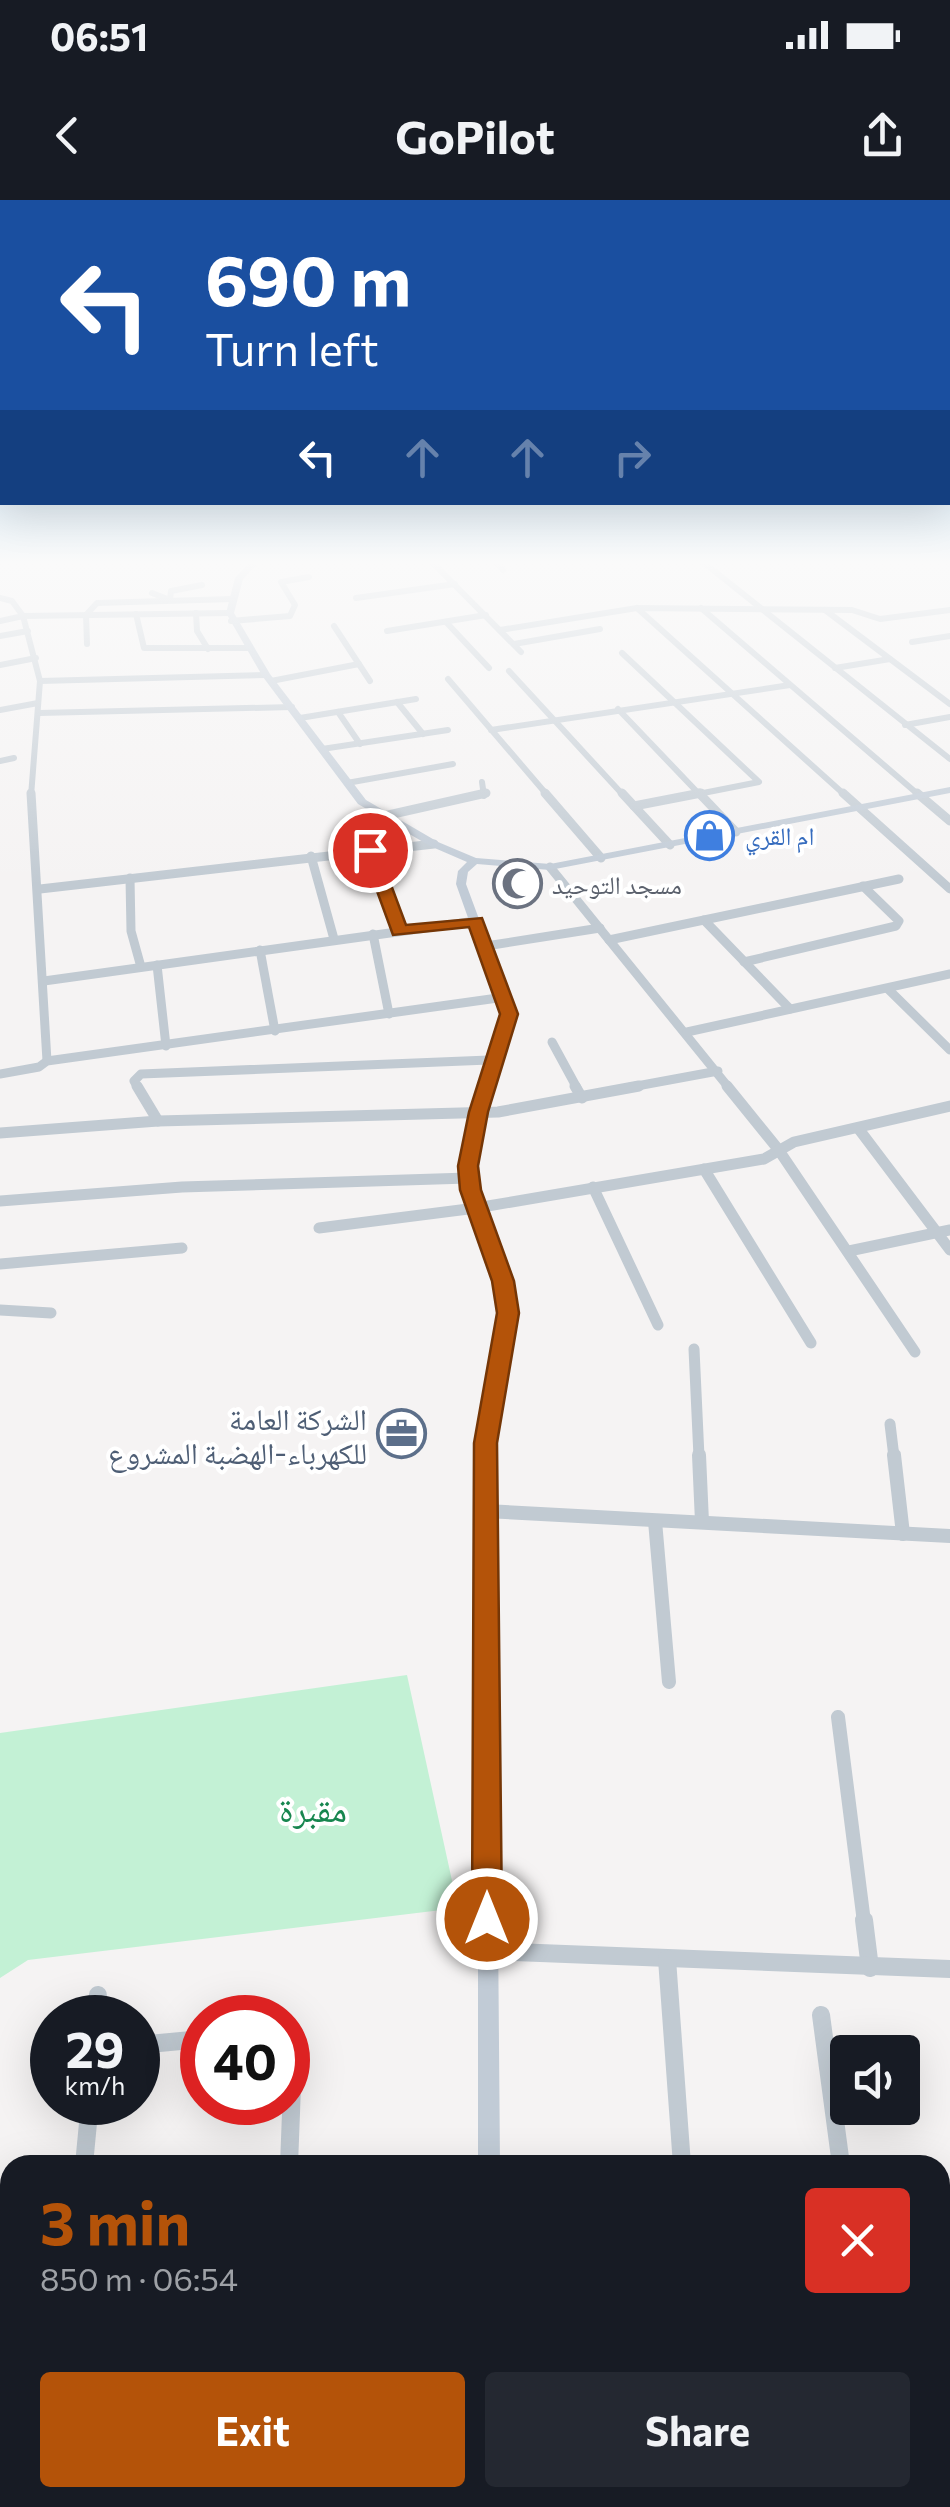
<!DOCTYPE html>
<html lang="en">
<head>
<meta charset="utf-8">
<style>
	:root { --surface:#171b24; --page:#242831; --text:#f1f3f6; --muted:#9ea1a6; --accent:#b45309 }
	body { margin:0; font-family:Commissioner,"Noto Naskh Arabic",sans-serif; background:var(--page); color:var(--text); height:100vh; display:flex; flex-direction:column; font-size:38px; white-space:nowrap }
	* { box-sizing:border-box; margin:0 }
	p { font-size:32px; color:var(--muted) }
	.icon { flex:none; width:55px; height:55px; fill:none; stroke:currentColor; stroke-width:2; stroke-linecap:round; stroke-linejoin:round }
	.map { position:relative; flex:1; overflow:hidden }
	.drawer { position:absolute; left:0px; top:1955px; width:950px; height:352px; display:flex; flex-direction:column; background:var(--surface); border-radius:30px 30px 0 0; box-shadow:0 10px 40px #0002 }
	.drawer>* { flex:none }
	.hud { position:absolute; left:0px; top:0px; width:950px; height:305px; box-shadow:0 10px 40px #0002; background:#1a4fa0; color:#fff; overflow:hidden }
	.fabs { position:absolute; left:830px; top:1835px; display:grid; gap:20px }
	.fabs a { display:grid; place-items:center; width:90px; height:90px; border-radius:10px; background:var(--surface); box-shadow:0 10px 40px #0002; font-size:50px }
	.speed { position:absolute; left:30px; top:1795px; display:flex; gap:20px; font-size:50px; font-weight:700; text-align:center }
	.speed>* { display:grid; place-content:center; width:130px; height:130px; border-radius:50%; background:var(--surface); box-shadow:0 10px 40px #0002; line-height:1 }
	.speed small { font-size:25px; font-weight:400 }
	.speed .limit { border:15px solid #d22; background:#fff; color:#111 }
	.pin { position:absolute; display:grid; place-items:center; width:85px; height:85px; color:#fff; margin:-42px; border:5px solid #fff; border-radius:50%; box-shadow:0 2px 10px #0007 }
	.me { position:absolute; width:110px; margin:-55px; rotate:0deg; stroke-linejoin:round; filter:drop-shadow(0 0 8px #0008) }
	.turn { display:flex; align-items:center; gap:35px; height:210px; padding:0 40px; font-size:45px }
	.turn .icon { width:130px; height:130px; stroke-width:2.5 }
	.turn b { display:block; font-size:70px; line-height:85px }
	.lanes { display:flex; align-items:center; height:95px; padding:0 40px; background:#0003; justify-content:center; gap:50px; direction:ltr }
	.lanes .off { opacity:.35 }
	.round { display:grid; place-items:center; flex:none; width:105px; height:105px; border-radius:10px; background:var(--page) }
	.overview { display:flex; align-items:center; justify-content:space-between; height:170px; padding:0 40px }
	h1 { font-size:60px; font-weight:700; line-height:75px; color:var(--accent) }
	.cta { display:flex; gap:20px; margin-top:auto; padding:20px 40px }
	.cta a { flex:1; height:115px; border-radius:10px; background:var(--accent); color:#fff; font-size:40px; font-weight:700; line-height:115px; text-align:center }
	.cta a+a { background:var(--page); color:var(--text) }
	.status { display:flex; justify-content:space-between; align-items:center; height:70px; padding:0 50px; background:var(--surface); direction:ltr }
	.status svg { height:28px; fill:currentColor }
	header { display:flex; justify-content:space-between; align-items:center; height:130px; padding:0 40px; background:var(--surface); font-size:45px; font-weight:700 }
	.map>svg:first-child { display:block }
</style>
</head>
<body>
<div class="status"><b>06:51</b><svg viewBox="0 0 49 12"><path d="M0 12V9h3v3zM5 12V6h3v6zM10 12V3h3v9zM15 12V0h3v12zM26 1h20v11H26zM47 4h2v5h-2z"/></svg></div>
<header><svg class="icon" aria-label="back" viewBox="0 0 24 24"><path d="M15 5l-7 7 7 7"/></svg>GoPilot<svg class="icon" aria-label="share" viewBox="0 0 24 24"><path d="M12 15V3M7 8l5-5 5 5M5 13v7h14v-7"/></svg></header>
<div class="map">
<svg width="950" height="2307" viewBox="0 0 950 2307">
	<rect width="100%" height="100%" fill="#f5f3f3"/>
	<g fill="#c3f1d5">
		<polygon points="407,1475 458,1708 28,1760 0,1778 0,1533"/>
		<polygon points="0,2115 10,2116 10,2298 467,2298 467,2307 0,2307"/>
	</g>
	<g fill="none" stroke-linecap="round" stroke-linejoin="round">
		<g stroke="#c1cad2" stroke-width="6">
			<polyline points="432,362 521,452"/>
			<polyline points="496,362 503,370"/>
			<polyline points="703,362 950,559"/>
			<polyline points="152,393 170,400 171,391 202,385"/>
			<polyline points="0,398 12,401 23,416 0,421"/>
			<polyline points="356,398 455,384"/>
			<polyline points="637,408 846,596"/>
			<polyline points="701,408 920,596"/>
			<polyline points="825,410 950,504"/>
			<polyline points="196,413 197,431 208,449"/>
			<polyline points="136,414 144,448 247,448"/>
			<polyline points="231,421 290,416 295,405 281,382 309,377"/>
			<polyline points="446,422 489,468"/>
			<polyline points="334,426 370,481"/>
			<polyline points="500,430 637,408 852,410 880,419 950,410"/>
			<polyline points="387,431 486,415"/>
			<polyline points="0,436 28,431"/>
			<polyline points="912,442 950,436"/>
			<polyline points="87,444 86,415 97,403 233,399"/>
			<polyline points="514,444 600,429"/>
			<polyline points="622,453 759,582 688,596"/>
			<polyline points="0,465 36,458"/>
			<polyline points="835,468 890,459"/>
			<polyline points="509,471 624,596"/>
			<polyline points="448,479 548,596"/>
			<polyline points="40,481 266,475"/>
			<polyline points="271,481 359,464"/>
			<polyline points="397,502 423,534"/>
			<polyline points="618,509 701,596"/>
			<polyline points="0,510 38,503"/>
			<polyline points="338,512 360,544"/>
			<polyline points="39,513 292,507"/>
			<polyline points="300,518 416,499"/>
			<polyline points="905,525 950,517"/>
			<polyline points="491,530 790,485"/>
			<polyline points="322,549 448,530"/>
			<polyline points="0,561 14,558"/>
			<polyline points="482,582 484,596"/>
			<polyline points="347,583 453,564"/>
			<polyline points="31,596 40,481 23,416 230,413"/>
		</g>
		<g stroke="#c1cad2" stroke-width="9">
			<polyline points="31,593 47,861"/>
			<polyline points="545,593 601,658"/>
			<polyline points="622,593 670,645"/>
			<polyline points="699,593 736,632"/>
			<polyline points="843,593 950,689"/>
			<polyline points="917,593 950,621"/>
			<polyline points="634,606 701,593"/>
			<polyline points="384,616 486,593"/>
			<polyline points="370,650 400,731"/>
			<polyline points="311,656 334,739"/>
			<polyline points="550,667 729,888"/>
			<polyline points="130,678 131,731 141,767"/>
			<polyline points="40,689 434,644"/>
			<polyline points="704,720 790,809"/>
			<polyline points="373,734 389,814"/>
			<polyline points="609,740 899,679"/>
			<polyline points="486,746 600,728"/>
			<polyline points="260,750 275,831"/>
			<polyline points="744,762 896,726 899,721 863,686"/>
			<polyline points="157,765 166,846"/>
			<polyline points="44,781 476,721"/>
			<polyline points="888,789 950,850"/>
			<polyline points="687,832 950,774"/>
			<polyline points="552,842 577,888"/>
			<polyline points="0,874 39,867 47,861 505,797"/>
			<polyline points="138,888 134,881 141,874 489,860"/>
			<polyline points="626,888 718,871"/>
		</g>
		<g stroke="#c1cad2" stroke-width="11">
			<polyline points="137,886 158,921"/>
			<polyline points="575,886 582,898"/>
			<polyline points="727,886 778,949 915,1152"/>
			<polyline points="858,928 950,1050"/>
			<polyline points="0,933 158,921 498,912 639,886"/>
			<polyline points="704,969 811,1143"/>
			<polyline points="593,987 658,1125"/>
			<polyline points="0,1001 182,987 468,978"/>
			<polyline points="319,1028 476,1008 764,959 794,942 950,906"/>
			<polyline points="849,1051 950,1030"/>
			<polyline points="0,1064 182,1048"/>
			<polyline points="0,1110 51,1113"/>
			<polyline points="694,1149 699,1257"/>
			<polyline points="890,1224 894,1257"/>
		</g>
		<g stroke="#c1cad2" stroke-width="14">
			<polyline points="699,1255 702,1322"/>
			<polyline points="894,1255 903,1334"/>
			<polyline points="486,1311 950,1336"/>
			<polyline points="655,1321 669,1482"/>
			<polyline points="838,1517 864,1722"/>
		</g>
		<g stroke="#c1cad2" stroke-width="18">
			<polyline points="864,1720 870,1768"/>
			<polyline points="487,1751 950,1769"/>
			<polyline points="667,1759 682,1965"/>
			<polyline points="821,1815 841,1965"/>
			<polyline points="96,1818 98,1795"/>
			<polyline points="288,1842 293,1861 289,1965"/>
			<polyline points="138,1845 202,1839"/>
			<polyline points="84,1965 90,1902"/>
			<polyline points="940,2112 950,2113"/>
		</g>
		<g fill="#c1cbd6" fill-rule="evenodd">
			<polygon points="250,362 259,362 243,379 234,413 270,474 366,600 438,642 476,658 550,664 950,587 950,593 550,670 477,664 468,672 466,684 515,816 485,912 475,967 477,990 510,1081 515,1113 494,1243 500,1965 478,1965 478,1243 501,1113 496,1081 463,990 461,967 473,912 503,816 456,684 458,671 467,662 430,646 358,604 263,477 226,413 235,378"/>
			<polygon points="478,2298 503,2298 504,2307 478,2307"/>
		</g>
	</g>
	<linearGradient id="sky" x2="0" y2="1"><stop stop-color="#85c3ea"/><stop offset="0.53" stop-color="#fafafa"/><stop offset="1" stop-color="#fafafa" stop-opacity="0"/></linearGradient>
	<rect width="950" height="685" fill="url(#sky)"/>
	<polygon fill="#b45309" stroke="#753606" stroke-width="2.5" points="370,645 378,650 406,725 482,718 518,814 488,912 478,966 481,990 514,1081 519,1113 497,1243 502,1719 498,1729 487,1733 476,1729 472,1719 474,1243 497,1113 492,1081 460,990 458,966 469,912 500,814 469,727 393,735 362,650"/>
	<defs>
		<symbol id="shop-ring" viewBox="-11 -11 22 22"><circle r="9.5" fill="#fff" stroke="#3f7fe0" stroke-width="1.5"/><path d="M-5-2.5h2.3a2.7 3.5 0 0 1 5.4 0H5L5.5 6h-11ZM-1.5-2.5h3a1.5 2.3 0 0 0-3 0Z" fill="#3f7fe0"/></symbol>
		<symbol id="mosque-ring" viewBox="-11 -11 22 22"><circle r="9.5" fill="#fff" stroke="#6b7280" stroke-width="1.5"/><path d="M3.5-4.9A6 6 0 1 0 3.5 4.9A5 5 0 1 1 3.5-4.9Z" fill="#6b7280"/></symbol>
		<symbol id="office-ring" viewBox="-11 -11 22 22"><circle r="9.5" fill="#fff" stroke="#5c6f8a" stroke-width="1.5"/><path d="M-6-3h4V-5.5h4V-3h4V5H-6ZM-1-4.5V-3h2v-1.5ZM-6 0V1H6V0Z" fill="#5c6f8a"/></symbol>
	</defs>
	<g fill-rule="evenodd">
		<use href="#shop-ring" x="682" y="608" width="55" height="55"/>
		<use href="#mosque-ring" x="490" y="656" width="55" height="55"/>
		<use href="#office-ring" x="374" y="1206" width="55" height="55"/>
	</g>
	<g text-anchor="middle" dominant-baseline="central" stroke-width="8" stroke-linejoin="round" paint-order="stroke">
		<g font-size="25" fill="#366cbe" stroke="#fff" text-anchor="start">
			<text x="745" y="635">ام القري</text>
		</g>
		<g font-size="25" fill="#5b616d" stroke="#fff" text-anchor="start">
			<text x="552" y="684">مسجد التوحيد</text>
		</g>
		<g font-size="30" fill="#4e5e75" stroke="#fff" text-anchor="end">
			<text x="367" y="1217">الشركة العامة<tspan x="367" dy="34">للكهرباء-الهضبة المشروع</tspan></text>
		</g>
		<g font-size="35" fill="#17864f" stroke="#fff">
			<text x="313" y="1607">مقبرة</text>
		</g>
	</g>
</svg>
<div class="fabs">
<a><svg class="icon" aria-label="sound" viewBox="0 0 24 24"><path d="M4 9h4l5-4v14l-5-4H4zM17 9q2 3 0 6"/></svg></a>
</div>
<div class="speed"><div>29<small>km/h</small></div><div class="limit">40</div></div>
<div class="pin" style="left:370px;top:650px;background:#d93025"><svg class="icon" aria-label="arrive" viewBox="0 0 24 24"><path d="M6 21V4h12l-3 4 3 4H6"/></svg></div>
<svg class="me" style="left:487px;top:1719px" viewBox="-20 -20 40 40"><circle r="17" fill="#b45309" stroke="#fff" stroke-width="3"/><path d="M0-11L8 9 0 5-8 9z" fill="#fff"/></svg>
<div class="hud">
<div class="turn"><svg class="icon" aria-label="left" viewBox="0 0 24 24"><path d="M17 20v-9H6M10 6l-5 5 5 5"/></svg><div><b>690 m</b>Turn left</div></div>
<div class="lanes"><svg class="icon" aria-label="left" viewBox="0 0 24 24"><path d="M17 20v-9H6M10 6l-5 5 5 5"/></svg><svg class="icon off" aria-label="ahead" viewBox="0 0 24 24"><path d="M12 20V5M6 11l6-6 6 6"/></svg><svg class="icon off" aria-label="ahead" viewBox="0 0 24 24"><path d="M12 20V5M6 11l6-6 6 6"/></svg><svg class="icon off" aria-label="right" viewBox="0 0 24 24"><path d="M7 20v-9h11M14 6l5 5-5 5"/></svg></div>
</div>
<section class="drawer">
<div class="overview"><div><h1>3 min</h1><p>850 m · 06:54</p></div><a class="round" style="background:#d93025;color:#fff"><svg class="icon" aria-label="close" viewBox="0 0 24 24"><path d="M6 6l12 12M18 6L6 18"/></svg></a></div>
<div class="cta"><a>Exit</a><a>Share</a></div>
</section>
</div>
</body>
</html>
